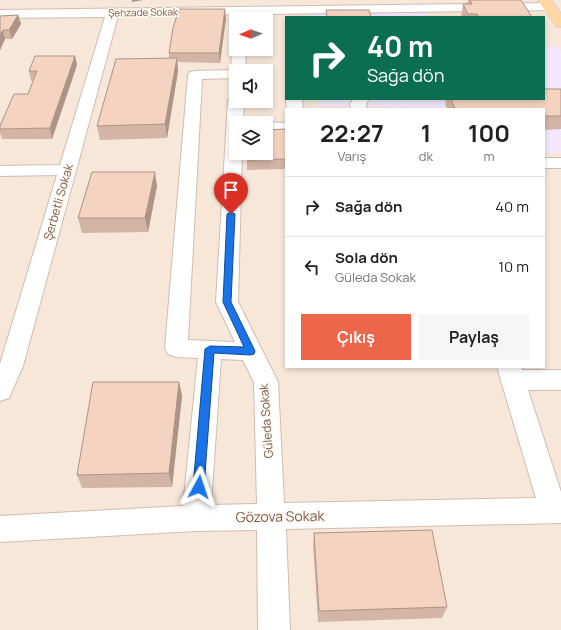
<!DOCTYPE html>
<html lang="tr">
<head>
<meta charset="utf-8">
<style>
	:root { --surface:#fff; --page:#f6f6f6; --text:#222; --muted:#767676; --line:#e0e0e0; --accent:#ed664a }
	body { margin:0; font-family:Manrope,sans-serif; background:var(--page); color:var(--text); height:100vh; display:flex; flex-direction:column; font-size:15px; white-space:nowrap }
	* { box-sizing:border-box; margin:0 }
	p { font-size:13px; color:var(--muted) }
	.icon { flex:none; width:22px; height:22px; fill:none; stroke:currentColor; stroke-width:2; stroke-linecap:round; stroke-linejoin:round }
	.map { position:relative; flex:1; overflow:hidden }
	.drawer { position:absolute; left:285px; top:108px; width:260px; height:260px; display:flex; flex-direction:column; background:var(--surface); border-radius:0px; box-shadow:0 2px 6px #0003 }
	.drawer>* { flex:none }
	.banner { position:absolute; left:285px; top:16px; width:260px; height:84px; border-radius:0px; box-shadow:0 2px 6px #0003; background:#0b6e4f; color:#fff; overflow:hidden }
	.needle { width:26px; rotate:268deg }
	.tools { position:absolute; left:229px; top:12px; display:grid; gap:8px }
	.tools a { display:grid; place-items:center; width:44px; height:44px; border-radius:0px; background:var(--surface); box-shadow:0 2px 6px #0003; font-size:20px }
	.pin { position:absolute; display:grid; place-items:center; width:34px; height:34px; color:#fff; margin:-41px -17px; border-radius:50% 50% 50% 0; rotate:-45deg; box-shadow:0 0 4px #0007 }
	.pin .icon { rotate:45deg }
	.me { position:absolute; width:44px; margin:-22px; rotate:5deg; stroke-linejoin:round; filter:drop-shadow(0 0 3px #0008) }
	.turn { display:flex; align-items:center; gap:14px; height:84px; padding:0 16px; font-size:18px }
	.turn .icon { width:52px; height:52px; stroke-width:2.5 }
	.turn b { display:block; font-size:28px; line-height:34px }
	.eta { display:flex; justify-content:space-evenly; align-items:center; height:68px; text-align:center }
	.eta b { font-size:24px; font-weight:700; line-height:28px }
	.primary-button { display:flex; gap:8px; margin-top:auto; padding:8px 16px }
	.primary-button a { flex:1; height:46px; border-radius:0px; background:var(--accent); color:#fff; font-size:16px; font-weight:700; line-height:46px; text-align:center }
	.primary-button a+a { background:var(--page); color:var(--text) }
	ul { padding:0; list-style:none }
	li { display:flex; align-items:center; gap:12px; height:60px; padding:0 16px; border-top:1px solid var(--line) }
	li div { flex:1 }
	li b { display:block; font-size:15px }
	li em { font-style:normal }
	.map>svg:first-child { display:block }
</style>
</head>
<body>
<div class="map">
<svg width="561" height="630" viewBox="0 0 561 630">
	<rect width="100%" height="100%" fill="#fef5eb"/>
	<path fill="#f6e7d9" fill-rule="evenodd" d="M 0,0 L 561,0 L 561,630 L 0,630 ZM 286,17 L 544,17 L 544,99 L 286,99 ZM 236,19 L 266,19 L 266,49 L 236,49 ZM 236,71 L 266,71 L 266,101 L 236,101 ZM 286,109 L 544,109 L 544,367 L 286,367 ZM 236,123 L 266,123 L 266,153 L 236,153 Z"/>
	<g fill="#f3e7fb">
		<polygon points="307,13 426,13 428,17 307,17"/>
		<polygon points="544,46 558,46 561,51 561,153 544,153 544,109 406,109 405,107 317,106 317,99 544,99"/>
	</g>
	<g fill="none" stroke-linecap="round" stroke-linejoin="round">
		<defs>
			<g id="minor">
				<polygon points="549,3 554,4 555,7 554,10 118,16 23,366 9,398 0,401 0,364 57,175 0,176 0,166 60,165 105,17 0,18 0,10"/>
				<path d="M 234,46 L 236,46 L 236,49 L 246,49 L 245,71 L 236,71 L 236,78 L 202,79 L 188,340 L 235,342 L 216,302 L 228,101 L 230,98 L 236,96 L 236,101 L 244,101 L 243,123 L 236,123 L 236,153 L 242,153 L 238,302 L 278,382 L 284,503 L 536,498 L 497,367 L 521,367 L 522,370 L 561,370 L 561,390 L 528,390 L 561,492 L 561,523 L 286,529 L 290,630 L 258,630 L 257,530 L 196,531 L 0,542 L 0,516 L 183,506 L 198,358 L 176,357 L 168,354 L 165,348 L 188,75 L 190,72 L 195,71 L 231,70 L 232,49 ZM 221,359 L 243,360 L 254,382 L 257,504 L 211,505 Z"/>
				<polygon points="286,99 302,99 303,109 287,109"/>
				<polygon points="353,99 369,99 366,104 367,109 351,109 350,104"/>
				<polygon points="266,122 286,123 286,133 266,132 266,123 262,123"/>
				<rect x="544" y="158" width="17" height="10"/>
			</g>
			<polygon id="major" points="538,0 551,0 561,14 561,27 556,26"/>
		</defs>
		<use href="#minor" stroke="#d2bcaf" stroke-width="2"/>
		<use href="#major" stroke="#dad1cd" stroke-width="2"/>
		<use href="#minor" fill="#fff" fill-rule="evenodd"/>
		<use href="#major" fill="#ffd7a1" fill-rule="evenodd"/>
	</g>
	<g fill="#d3b5a6">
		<polygon points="468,0 521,0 532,17 461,17 463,4 467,4"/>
		<polygon points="18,15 21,24 12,39 5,39 0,50 0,16"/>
		<polygon points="226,18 220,63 177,62 178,71 167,138 100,140 97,126 169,58 169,53"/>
		<polygon points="75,56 77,65 52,139 2,139 0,133 0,126 28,94 33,80 31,81 29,71"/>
		<polygon points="561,89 561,129 544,130 544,109 447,109 445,104 446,99 544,99"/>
		<polygon points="286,129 286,169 247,170 247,153"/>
		<polygon points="157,186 148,232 82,233 78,218"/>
		<polygon points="179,382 182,396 172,487 82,488 77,475"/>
		<polygon points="314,533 447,607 442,618 318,622 313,545"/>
	</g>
	<g fill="#ac9487">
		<polygon points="132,0 143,0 132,2"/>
		<polygon points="225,9 226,18 220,63 219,53"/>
		<polygon points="18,15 21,24 12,39 9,30"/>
		<polygon points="3,30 5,39 0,50 0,35"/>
		<polygon points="75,56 77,65 52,139 50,128"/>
		<polygon points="177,58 178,71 167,138 165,124"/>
		<polygon points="155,172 157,186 148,232 145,218"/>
		<polygon points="179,382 182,396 172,487 169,473"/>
	</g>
	<g fill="#f5d3c1" stroke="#ac9487">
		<polygon points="470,0 521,0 532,17 479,17 477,14 468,14 463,4 472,4"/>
		<polygon points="179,9 225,9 219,53 169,53 173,28"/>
		<polygon points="326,10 369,10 371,17 327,17"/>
		<polygon points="18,15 9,30 3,30 0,35 0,16"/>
		<polygon points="35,56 75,56 50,128 0,129 0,126 14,94 28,94 37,71 29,71"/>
		<polygon points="177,58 165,124 97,126 116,59"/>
		<polygon points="544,89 561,89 561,116 544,116 544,109 455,109 451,99 544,99"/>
		<polygon points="286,129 286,159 247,160 247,153 266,153 266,130"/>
		<polygon points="92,172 155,172 145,218 78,218"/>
		<polygon points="93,382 179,382 169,473 77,475"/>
		<polygon points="432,530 447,607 319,611 314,533"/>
	</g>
	<polygon fill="#1a73e8" stroke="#114b97" points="231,212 235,214 231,302 255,351 254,354 250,355 214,353 204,487 203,491 199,492 195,491 193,487 205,349 210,346 244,347 223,302 227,214"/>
	<g text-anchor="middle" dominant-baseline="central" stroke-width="3" stroke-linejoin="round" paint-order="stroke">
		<g font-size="10" fill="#7c5a4b" stroke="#fffaf3">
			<text transform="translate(143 12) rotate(-1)">Şehzade Sokak</text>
		</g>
		<g font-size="12" fill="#7c5a4b" stroke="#fffaf3">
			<text transform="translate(58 202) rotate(-74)">Şerbetli Sokak</text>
			<text transform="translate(266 421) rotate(-94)">Güleda Sokak</text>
		</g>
		<g font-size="14" fill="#7c5a4b" stroke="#fffaf3">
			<text transform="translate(280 516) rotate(-1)">Gözova Sokak</text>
		</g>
	</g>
</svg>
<div class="tools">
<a><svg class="needle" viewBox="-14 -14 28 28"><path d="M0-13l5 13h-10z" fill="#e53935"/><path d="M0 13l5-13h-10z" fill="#767676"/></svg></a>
<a><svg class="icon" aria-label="sound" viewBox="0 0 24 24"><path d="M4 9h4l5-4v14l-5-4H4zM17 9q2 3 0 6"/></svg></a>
<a><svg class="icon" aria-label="layers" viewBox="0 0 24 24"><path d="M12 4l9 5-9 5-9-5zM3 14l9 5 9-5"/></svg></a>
</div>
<div class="pin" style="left:231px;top:214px;background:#d93025"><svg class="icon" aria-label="arrive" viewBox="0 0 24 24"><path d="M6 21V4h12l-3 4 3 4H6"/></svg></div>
<svg class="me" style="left:199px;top:487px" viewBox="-20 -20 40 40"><path d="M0-17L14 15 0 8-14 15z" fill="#1a73e8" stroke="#fff" stroke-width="4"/></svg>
<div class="banner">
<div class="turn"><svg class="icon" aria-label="right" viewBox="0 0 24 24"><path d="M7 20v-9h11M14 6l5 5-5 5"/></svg><div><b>40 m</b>Sağa dön</div></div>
</div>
<section class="drawer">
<div class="eta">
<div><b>22:27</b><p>Varış</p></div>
<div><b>1</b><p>dk</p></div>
<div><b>100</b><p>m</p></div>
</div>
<ul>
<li><svg class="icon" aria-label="right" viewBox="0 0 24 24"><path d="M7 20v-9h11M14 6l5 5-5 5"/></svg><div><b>Sağa dön</b></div><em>40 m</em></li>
<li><svg class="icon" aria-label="left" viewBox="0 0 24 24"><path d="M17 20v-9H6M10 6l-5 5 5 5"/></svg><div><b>Sola dön</b><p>Güleda Sokak</p></div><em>10 m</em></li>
</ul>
<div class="primary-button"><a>Çıkış</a><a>Paylaş</a></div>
</section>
</div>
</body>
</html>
